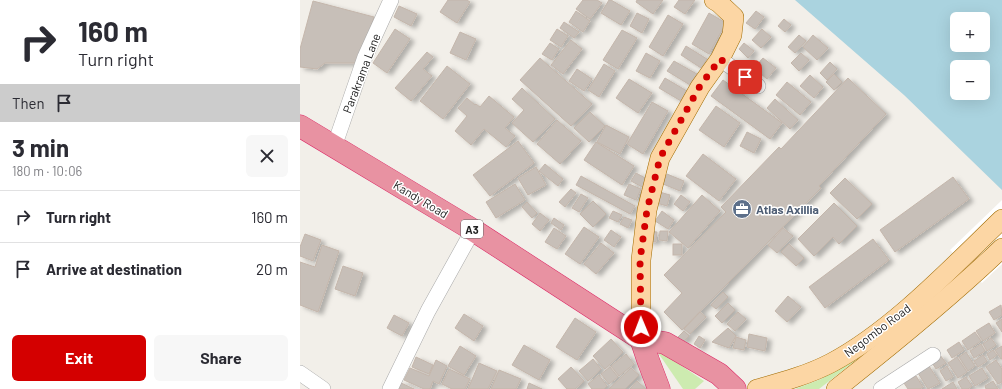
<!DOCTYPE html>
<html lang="en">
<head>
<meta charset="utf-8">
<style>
	:root { --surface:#fff; --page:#f7f7f7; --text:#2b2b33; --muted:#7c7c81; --line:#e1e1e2; --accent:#d40000 }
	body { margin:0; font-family:Barlow,sans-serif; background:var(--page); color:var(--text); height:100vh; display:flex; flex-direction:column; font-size:15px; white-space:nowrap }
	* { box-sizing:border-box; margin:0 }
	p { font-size:13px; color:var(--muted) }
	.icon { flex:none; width:22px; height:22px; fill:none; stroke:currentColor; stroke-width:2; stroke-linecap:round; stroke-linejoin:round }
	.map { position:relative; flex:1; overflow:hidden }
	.drawer { display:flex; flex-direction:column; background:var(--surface); width:300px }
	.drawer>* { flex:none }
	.hud { background:#fff; color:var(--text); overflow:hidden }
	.controls { position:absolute; left:650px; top:12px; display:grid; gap:8px }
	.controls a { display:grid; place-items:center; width:40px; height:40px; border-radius:6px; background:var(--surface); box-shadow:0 4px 16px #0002; font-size:20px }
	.pin { position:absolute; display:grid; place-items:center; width:34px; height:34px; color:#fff; margin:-17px; border-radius:8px; box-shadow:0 2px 6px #0006 }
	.me { position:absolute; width:44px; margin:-22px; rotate:359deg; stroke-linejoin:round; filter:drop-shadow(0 0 3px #0008) }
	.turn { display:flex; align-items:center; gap:14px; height:84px; padding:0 12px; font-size:18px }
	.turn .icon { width:52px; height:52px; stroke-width:2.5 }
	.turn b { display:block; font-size:28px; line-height:34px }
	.then { display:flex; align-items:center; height:38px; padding:0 12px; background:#0003; gap:8px; font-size:15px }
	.round { display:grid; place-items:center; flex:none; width:42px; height:42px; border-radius:6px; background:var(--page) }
	.overview { display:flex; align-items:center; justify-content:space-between; height:68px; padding:0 12px }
	h1 { font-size:24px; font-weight:700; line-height:30px }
	.cta { display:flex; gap:8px; margin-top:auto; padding:8px 12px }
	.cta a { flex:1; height:46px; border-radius:6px; background:var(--accent); color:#fff; font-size:16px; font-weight:700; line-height:46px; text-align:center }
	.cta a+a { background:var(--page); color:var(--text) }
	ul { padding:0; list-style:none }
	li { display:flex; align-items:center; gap:12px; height:52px; padding:0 12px; border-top:1px solid var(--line) }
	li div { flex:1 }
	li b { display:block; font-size:15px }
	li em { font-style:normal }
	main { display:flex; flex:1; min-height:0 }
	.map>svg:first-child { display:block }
</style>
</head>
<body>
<main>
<section class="drawer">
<div class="hud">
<div class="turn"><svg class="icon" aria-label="right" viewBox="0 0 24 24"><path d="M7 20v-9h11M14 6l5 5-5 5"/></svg><div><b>160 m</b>Turn right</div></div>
<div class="then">Then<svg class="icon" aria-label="arrive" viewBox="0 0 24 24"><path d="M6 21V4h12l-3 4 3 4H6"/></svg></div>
</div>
<div class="overview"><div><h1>3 min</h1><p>180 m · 10:06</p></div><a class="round"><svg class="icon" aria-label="close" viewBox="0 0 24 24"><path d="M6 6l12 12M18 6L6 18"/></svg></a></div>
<ul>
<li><svg class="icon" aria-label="right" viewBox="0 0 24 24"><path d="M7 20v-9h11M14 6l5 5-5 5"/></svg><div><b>Turn right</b></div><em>160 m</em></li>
<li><svg class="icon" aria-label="arrive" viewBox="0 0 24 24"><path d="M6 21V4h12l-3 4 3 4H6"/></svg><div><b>Arrive at destination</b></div><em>20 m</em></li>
</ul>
<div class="cta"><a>Exit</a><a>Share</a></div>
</section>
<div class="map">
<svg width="702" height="389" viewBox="0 0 702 389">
	<defs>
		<filter id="shadow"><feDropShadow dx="4.5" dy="2.5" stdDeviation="2" flood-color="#0004"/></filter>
	</defs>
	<rect width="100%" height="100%" fill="#f2efe9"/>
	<g fill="#cdebb0">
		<polygon points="354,347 404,381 395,389 383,389"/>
		<polygon points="560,357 519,389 495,389 521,379"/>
	</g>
	<path fill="#aad3df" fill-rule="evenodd" d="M 495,0 L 702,0 L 702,190 L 604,95 ZM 657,19 L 683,19 L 683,45 L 657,45 ZM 657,67 L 683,67 L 683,93 L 657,93 Z"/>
	<polygon fill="#fff" points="702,200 702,264 682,283 650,250"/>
	<g fill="#c7bfb8" stroke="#c4b6ab" filter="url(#shadow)">
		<polygon points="148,0 167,0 170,2 157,23 140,12"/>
		<polygon points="283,0 297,0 302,3 290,19 276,9"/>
		<polygon points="309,0 311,0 330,11 321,25 301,13"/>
		<polygon points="337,0 363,0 353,14 336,2"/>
		<polygon points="379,0 395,0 385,14 374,7"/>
		<polygon points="13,1 74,17 59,63 25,63 17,69 0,67 0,49"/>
		<polygon points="99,6 117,14 111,26 94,17"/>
		<polygon points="276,11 290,21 283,32 269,22"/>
		<polygon points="456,11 464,17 455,29 446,23"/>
		<polygon points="337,13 349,19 342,33 330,26"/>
		<polygon points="409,13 426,23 409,54 392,44"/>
		<polygon points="368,15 383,24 363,56 349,47"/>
		<polygon points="484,19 491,25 485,32 478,26"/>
		<polygon points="264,22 279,32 274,38 260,28"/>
		<polygon points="95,29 110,39 87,73 73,63"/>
		<polygon points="257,29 268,36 261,47 250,40"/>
		<polygon points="462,29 471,37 461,48 452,40"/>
		<polygon points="322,30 337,38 318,69 303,60"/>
		<polygon points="160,32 176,39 166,60 150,53"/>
		<polygon points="499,35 506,41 495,53 488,47"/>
		<polygon points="513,35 528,48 517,60 503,47"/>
		<polygon points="271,40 282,49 263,74 251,65"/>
		<polygon points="250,43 259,49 252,60 242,54"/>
		<polygon points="444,43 454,51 448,58 439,49"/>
		<polygon points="386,46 407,59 401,68 381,55"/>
		<polygon points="127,52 133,57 123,69 132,76 111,101 95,88"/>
		<polygon points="346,53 360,61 350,78 336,71"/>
		<polygon points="501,53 509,60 499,71 491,63"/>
		<polygon points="240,58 292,104 271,126 220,80"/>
		<polygon points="463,58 476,68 467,79 454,68"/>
		<polygon points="374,61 397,74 390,85 367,71"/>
		<polygon points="530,62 537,69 527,80 520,73"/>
		<polygon points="304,64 315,71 299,97 288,90"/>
		<polygon points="147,66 170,84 143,119 120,101"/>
		<polygon points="277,69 292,79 284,91 269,81"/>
		<polygon points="534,74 542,82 534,90 526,82"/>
		<polygon points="510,75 523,87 514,98 500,86"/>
		<polygon points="365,78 387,91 381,101 359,88"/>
		<polygon points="548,78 586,114 519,186 521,188 382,330 364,312 382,293 364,275 426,212 421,207 479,147 481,149"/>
		<polygon points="329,79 352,93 338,113 316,98"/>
		<polygon points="423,80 482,123 470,139 411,96"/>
		<polygon points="487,82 511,102 500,115 476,95"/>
		<polygon points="222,88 255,119 233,142 212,123 224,110 212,99"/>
		<polygon points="189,96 214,117 205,128 215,136 206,147 184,129 171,145 155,131 167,116 158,108 167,98 175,105 176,104 180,107"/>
		<polygon points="475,99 498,120 490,129 467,108"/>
		<polygon points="352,102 368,111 343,154 327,144"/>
		<polygon points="416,106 440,123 424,147 399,130"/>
		<polygon points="290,112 305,126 289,142 274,128"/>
		<polygon points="257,120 281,141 260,164 237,144"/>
		<polygon points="306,125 329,137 320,154 297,142"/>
		<polygon points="447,132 461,139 454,153 440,146"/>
		<polygon points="218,141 234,163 190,196 173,175"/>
		<polygon points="296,142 334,166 322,185 284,160"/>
		<polygon points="403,154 436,179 419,201 386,176"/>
		<polygon points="245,164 263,179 258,186 239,171"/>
		<polygon points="236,167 246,185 228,195 218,178"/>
		<polygon points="336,173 349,180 344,188 331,181"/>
		<polygon points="367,174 384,181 380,191 363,184"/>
		<polygon points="281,176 335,206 330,214 276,185"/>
		<polygon points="653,177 669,199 595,252 580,230"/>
		<polygon points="545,178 572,204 557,219 530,193"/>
		<polygon points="215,184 225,200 196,218 186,202"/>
		<polygon points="329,184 341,189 336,200 324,195"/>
		<polygon points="271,189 276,193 265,207 259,202"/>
		<polygon points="356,191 370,195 367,206 353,202"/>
		<polygon points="281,194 288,198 279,212 272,208"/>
		<polygon points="381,195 390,202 383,211 374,204"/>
		<polygon points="402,195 420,211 388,248 369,232"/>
		<polygon points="293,201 306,214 293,227 280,214"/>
		<polygon points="227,202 237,213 232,218 222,207"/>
		<polygon points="534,203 557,226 539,244 533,237 514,256 498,239"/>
		<polygon points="313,211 322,215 318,222 309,218"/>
		<polygon points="362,211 374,220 368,229 355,221"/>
		<polygon points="240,213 249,220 240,231 232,224"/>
		<polygon points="324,217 332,220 328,228 320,224"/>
		<polygon points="254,218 264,225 261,230 251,223"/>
		<polygon points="284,227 299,237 280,264 265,254"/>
		<polygon points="254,228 266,236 257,249 245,242"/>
		<polygon points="483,228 493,236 477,253 468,245"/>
		<polygon points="311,230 321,237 314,247 304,240"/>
		<polygon points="347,231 357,232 356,242 346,241"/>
		<polygon points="360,231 368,231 367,241 359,240"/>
		<polygon points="5,234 21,240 13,261 0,256 0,247"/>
		<polygon points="573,239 589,260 525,308 509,287"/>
		<polygon points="301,243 314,253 296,274 284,264"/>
		<rect x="373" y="244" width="9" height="11"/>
		<polygon points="489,244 504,258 496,266 481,252"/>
		<polygon points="22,245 39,251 18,312 0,305 0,262 15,267"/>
		<polygon points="43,266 63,273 55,296 35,289"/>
		<polygon points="423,292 428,297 416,309 411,305"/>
		<polygon points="488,296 501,307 487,322 475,311"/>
		<polygon points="428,303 435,310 422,323 415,316"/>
		<polygon points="701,305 702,315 694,320 689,312"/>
		<polygon points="400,312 406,317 390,334 384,329"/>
		<polygon points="438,312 446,319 435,331 427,324"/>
		<polygon points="164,314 183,326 174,341 155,328"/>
		<polygon points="94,315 109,323 102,336 87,328"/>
		<polygon points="275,318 296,332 277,360 256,347"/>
		<polygon points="702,319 702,332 696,323"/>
		<polygon points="689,323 695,333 683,341 676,331"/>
		<polygon points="428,328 436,336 429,348 412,342"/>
		<polygon points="384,331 389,336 383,342 378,337"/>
		<polygon points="675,332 681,341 668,350 662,341"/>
		<polygon points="449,334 467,338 465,351 447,347"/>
		<polygon points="399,336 405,340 400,348 394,344"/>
		<polygon points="436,337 446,340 444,350 433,348"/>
		<polygon points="691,338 696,345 687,351 683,344"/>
		<polygon points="311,339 323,352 305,369 293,356"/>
		<polygon points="659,342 664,350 652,358 647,350"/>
		<polygon points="681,344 685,351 674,358 670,351"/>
		<polygon points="224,345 250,360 239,380 212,365"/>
		<polygon points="160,346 176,356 164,375 148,366"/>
		<polygon points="702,346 702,359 701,359 695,350"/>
		<polygon points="693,350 697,355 690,360 687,354"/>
		<polygon points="666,352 675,366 668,371 659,357"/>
		<polygon points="326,354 334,364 319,376 311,366"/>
		<polygon points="640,355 646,363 636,369 631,361"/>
		<polygon points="683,355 687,361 678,367 674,361"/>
		<polygon points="116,357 133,365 129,374 112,367"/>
		<polygon points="657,357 667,372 658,378 648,363"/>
		<polygon points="293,359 301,369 288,381 279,371"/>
		<polygon points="136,360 147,366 139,384 133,381 130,389 124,389 104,380 110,368 129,376"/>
		<polygon points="696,360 702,369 702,382 698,384 686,367"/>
		<polygon points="179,363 197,371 188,389 168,389"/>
		<polygon points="629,366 640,383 628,389 618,373"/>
		<polygon points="647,366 653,377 646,381 640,371"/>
		<polygon points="271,367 284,381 275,389 267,389 258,379"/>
		<polygon points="310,367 318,377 309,384 301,374"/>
		<polygon points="331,368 339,375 325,389 309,389"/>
		<polygon points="682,368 688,378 675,386 669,376"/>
		<polygon points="149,369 170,379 165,389 152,389 142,384"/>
		<polygon points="199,370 221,379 216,389 191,389"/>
		<polygon points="299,375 307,386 304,389 292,389 288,384"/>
		<polygon points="616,376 623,387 620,389 608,389 604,383"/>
		<polygon points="666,377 672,386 668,389 662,389 658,382"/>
		<polygon points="337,381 346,389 330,389"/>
		<polygon points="693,381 698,389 686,389 685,386"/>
		<polygon points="99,382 114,389 96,389"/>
		<polygon points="653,382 657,389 642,389"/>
		<polygon points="229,383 242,389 227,389"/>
	</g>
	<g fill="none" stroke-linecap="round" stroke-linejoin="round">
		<defs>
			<g id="minor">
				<polyline points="420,59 458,86"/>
				<polyline points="34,147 65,57 91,0"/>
				<polyline points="0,373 23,389"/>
				<polyline points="90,389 128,311 173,230"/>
				<polyline points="581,389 633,355"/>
			</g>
			<g id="major">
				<polyline points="341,339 341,260 347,210 360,158 400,87 420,59 432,35 434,17 419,3 414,0"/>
				<path d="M 457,389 C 482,382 508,375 531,363 C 593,330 651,268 702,219"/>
				<path d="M 536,389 C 593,344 650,298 702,248"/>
			</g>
			<g id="highway">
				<polyline points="0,126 173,230 341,339 365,343 419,374 435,389"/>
				<polyline points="341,339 348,360 359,389"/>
			</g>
		</defs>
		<use href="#minor" stroke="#a9a9a9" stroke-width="16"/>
		<use href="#major" stroke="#a06b00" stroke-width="20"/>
		<use href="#highway" stroke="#dc2a67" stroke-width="23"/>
		<use href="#minor" stroke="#fff" stroke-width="15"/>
		<use href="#major" stroke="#fcd6a4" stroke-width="19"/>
		<use href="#highway" stroke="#e892a2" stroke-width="22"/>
	</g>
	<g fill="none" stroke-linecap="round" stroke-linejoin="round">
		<polyline stroke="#d40000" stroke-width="7" stroke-dasharray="0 12.6" points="341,327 340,260 347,210 360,158 400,86 420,59 445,77"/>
	</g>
	<defs>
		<symbol id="office-disc" viewBox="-11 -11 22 22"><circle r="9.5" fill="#5c6f8a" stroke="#fff"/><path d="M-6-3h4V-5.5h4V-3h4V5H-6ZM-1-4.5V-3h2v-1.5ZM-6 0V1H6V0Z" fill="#fff"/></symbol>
	</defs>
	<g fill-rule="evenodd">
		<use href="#office-disc" x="431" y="198" width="22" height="22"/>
	</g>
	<g text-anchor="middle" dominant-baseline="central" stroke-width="3" stroke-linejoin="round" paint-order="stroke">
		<rect fill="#fff" stroke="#646464" stroke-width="1" x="161" y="220" width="22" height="18" rx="3"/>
		<g font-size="11" font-weight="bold" fill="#222">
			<text x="172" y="229">A3</text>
		</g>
		<g font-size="12" fill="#222" stroke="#fff">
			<text transform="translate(61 73) rotate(-69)">Parakrama Lane</text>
			<text transform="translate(121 199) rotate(31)">Kandy Road</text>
			<text transform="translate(577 330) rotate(-37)">Negombo Road</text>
		</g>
		<g font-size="12" font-weight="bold" fill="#4e5e75" stroke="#fff" text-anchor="start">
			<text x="456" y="209">Atlas Axillia</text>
		</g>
	</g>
</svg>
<div class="controls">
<a>+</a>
<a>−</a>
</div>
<div class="pin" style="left:445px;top:77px;background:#d93025"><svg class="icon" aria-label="arrive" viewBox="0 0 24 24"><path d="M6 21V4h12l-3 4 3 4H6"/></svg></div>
<svg class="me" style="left:341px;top:327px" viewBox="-20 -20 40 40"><circle r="17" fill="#d40000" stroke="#fff" stroke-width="3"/><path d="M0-11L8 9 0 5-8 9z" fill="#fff"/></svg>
</div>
</main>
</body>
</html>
